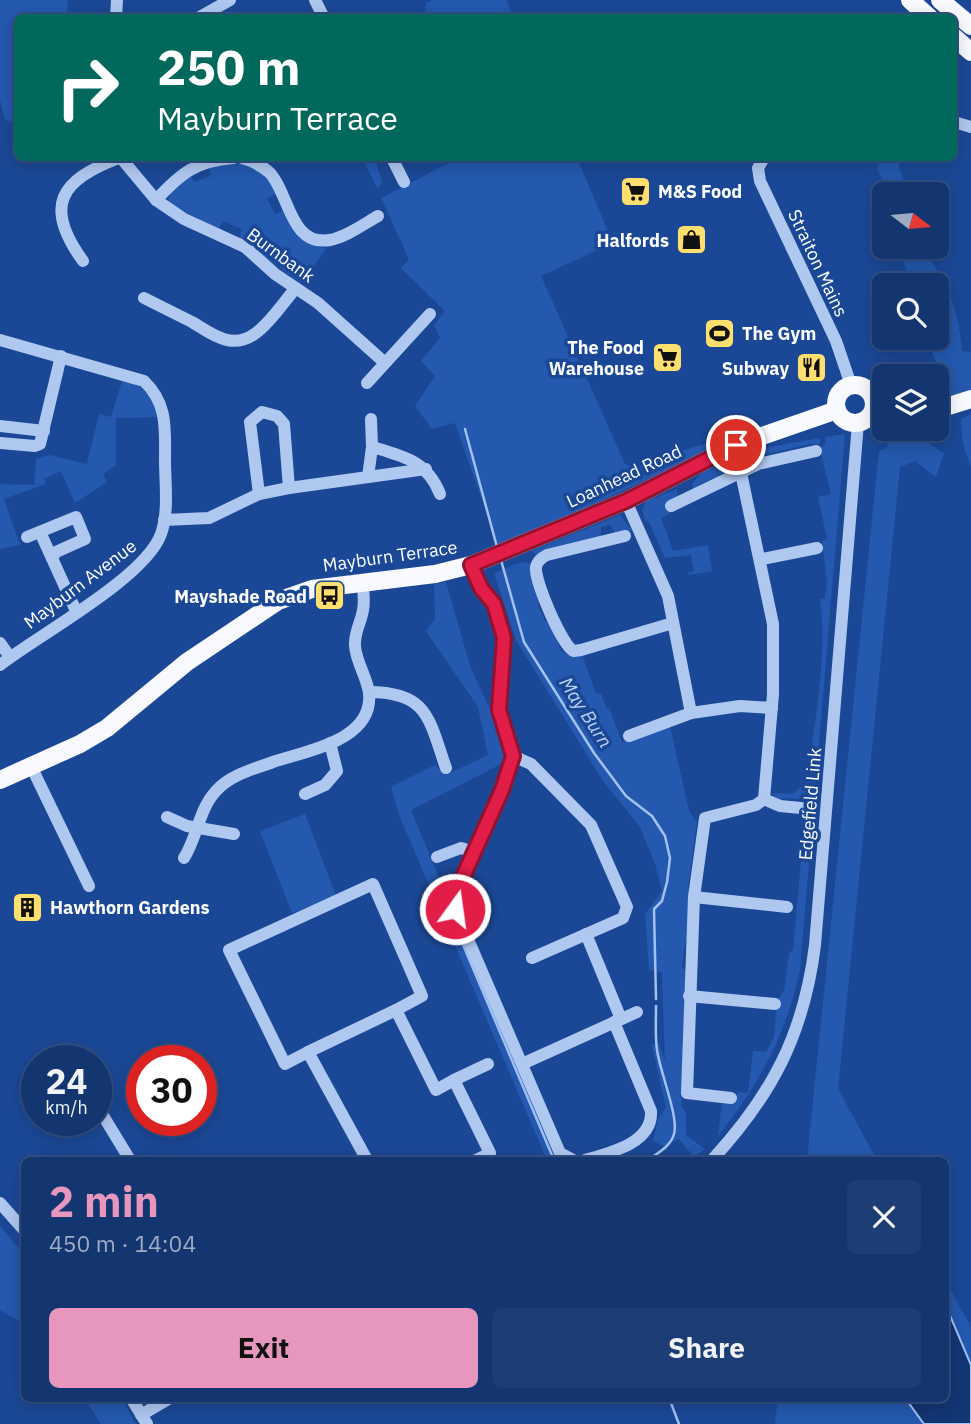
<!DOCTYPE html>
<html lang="en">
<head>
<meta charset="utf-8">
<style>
	:root { --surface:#143670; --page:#1d3e75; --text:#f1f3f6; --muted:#9dabc3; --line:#335083; --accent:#e797bd }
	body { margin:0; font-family:"IBM Plex Sans",sans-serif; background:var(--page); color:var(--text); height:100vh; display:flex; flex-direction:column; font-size:26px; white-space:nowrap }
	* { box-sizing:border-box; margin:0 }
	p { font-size:23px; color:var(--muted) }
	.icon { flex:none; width:38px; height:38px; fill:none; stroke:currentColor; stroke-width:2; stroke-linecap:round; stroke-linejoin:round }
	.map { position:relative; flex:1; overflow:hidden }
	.drawer { position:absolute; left:21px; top:1157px; width:928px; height:245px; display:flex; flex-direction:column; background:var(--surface); border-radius:10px; box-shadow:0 4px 18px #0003,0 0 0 2px var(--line) }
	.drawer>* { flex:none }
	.guide { position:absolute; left:14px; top:14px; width:943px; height:147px; border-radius:10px; box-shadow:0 4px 18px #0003,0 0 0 2px var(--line); background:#00695c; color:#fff; overflow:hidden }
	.needle { width:46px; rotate:106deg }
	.fabs { position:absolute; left:872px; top:182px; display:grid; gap:14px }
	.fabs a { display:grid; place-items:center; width:77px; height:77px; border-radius:10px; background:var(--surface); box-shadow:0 4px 18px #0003,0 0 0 2px var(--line); font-size:35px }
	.speed { position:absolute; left:21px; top:1045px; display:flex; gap:14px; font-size:35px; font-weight:700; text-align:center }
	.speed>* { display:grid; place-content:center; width:91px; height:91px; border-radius:50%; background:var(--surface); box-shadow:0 4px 18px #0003,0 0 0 2px var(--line); line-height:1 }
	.speed small { font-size:18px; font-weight:400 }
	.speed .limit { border:10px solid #d22; background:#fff; color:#111 }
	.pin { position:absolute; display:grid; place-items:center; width:60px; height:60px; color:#fff; margin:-30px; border:4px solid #fff; border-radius:50%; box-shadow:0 2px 7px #0007 }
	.me { position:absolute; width:77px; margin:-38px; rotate:14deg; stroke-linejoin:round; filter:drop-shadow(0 0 5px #0008) }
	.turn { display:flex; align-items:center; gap:24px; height:147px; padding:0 28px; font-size:32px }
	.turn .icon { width:91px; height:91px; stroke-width:2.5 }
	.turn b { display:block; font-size:49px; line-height:60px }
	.round { display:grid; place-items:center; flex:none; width:74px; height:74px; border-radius:10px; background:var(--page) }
	.headline { display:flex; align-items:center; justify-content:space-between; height:119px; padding:0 28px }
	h1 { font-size:42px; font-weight:700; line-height:52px; color:var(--accent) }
	.action { display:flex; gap:14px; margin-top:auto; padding:14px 28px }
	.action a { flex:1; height:80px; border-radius:10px; background:var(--accent); color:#111; font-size:28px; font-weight:700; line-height:80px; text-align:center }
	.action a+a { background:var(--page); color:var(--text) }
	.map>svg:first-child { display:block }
</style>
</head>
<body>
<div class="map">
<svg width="971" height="1424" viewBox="0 0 971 1424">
	<rect width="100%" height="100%" fill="#1b4896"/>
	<g fill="#2459af">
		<polygon points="0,0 68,0 67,17 18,18 17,122 5,120 0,100"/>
		<polygon points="433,0 506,0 514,17 425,17 426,3"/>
		<polygon points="362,158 375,158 382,182 378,189"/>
		<polygon points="459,158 577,158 613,243 541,276 625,464 635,467 673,450 676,452 727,438 730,441 499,548 455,423 432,429 415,406 435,376 421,361 440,338 434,325 445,311 401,268 409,259 381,198"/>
		<polygon points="879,158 899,158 899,169 911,194 889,194 877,169"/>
		<path d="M 234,161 C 256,166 266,174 276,194 L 267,198 L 275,214 L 283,211 L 298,235 L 326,249 L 301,283 L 239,238 L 242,229 L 223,221 L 219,229 L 168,203 L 170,193 L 189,174 L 195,182 L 211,175 L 209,166 Z"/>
		<path d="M 897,247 L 927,247 C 930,262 936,268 943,281 C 955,302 960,328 962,351 L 971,352 L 971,392 L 944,397 L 936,392 C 942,370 935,358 925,338 L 936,338 L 936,285 L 913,285 Z"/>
		<path d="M 123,378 C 145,387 151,394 158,417 L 116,418 L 116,465 L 103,474 L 107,482 L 75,503 L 61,471 L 44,479 L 46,484 L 4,499 L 20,545 L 0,549 L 0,484 L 34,485 L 36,459 L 50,455 L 87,464 L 99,414 L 111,417 Z"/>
		<polygon points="971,414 971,468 962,440 961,419"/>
		<polygon points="889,430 904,430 903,443 921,437 944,454 936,477 915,461 900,467 838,1089 877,1160 807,1160 879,451 887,448"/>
		<path d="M 845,434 L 800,970 C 786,1035 759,1085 718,1136 L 722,1102 L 735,1103 L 738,1092 L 748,1093 L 753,1051 L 766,1052 L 774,1037 L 777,1000 L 784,991 L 789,954 L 793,950 L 806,804 L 802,799 L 783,798 L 781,801 L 771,793 L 792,794 L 807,782 C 814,721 828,661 820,599 L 825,598 L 827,582 L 822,541 L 827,539 L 818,497 L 831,494 L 820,449 L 826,443 L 825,437 Z"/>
		<path d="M 820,438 L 820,444 L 810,444 L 759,456 L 757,459 L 700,484 L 694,490 L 692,484 C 715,452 783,445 820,438 Z"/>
		<polygon points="676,490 679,498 667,503 671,513 661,518 673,551 708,545 712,571 689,575 688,573 694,571 691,555 665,558 649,522 646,521 642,511 646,501"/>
		<polygon points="620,515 632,531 616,534 610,525 601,527 601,536 538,556 531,551"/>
		<polygon points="521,562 532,563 540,599 538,605 545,621 551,623 561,651 571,656 582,655 596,693 601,694 607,709 609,708 622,742 670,726 689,811 697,822 688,887 691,890 688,938 685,943 682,968 686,970 685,1035 682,1056 685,1060 681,1106 686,1112 686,1135 705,1149 694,1157 679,1139 663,1146 653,1141 658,1119 666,1107 652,1045 659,1044 665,1061 662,973 649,970 645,914 662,891 655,864 640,827 603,781 516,640 494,573"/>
		<polygon points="446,582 471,669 505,740 507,761 411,810 553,1151 560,1160 547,1160 399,815 391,787 435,765 446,775 488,755 478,707 426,631 435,619 434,584"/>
		<polygon points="305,814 336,896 292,913 260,831"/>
		<polygon points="0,1226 24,1254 24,1324 0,1310"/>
		<polygon points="945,1280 971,1327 971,1424 775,1424 778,1398 945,1398"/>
		<polygon points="84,1398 121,1398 136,1424 101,1424"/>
	</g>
	<polygon fill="#123574" stroke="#a2c1f2" stroke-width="2" points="945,1309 949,1313 971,1365 971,1424 924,1424 908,1402 902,1398 945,1398"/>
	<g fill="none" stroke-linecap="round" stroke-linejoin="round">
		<g stroke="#a2c1f2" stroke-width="2.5">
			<polyline points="465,429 497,547"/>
			<polyline points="501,560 524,642 594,753 626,796 652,816 665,836 670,858 667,882 662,901 654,909 656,999"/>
			<polyline points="442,895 554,1160"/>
			<path d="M 648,1160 C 658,1153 671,1146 674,1134 C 679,1117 660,1072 657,1050 C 655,1036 656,1020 656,1006"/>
			<polyline points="669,1398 679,1424"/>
		</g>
		<g stroke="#afc8f0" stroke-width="12">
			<polyline points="315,0 324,18"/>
			<polyline points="116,18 117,0"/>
			<polyline points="198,18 230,0"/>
			<polyline points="954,122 971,127"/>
			<polyline points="121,158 156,200 184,219 245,247 275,274 318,303 384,362"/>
			<path d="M 242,158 C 253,161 261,165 270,173 C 289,193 290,247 330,240 C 346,237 364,224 378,216"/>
			<polyline points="392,158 404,182"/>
			<polyline points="764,158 758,168 760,181 836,341 851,385"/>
			<path d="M 156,200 C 181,173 196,161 233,158"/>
			<path d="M 83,261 C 43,206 60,180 119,158"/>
			<path d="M 144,298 C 160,306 176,314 192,322 C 212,334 232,351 256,333 C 271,322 283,303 295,289"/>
			<path d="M 0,340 L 144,381 C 168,404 165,429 165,460 C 165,483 169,512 161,534 C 145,578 40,634 0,665"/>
			<polyline points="367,383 430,314"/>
			<polyline points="371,419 372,447"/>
			<polyline points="0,426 44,431"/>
			<polyline points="0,443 35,446 40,444 61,356"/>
			<polyline points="741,473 773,624 773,694 764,799"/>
			<path d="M 368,477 L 372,447 C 403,456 427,461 440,494"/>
			<polyline points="259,494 250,422 262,412 277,416 284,424 289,488"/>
			<polyline points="626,501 668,596 691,713 740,706 772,708"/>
			<polyline points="671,506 758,464 816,451"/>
			<polyline points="164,520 209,518 259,494 289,488 426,469"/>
			<polyline points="40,532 76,611"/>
			<path d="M 625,536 L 547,555 C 541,558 537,561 536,567 C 534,580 563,648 574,651 L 581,650 L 673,623"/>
			<polyline points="27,537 76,517 85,539 56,552 52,558"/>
			<polyline points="762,559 817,548"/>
			<polyline points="471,565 481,588 494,604 504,638 500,710 513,756 502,790 458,888 455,909 560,1153 573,1160"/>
			<polyline points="0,643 10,657"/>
			<path d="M 369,692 C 428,692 429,719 446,768"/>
			<polyline points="629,736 691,713"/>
			<polyline points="513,756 531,764 591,825 627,907 623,918 532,958"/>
			<polyline points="31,766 89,886"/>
			<polyline points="305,794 325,785 337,771 330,743"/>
			<polyline points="764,799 780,806 801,808"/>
			<polyline points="167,817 187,826 234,834"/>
			<polyline points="437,857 461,848 474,852"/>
			<path d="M 184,858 C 197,838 199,809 216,791 C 230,775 254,769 273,762 C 305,751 374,741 369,693 C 367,677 356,662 355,646 C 354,632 361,623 363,610 C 365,602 363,592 363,584"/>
			<polyline points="694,897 787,907"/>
			<polyline points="586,934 621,1019"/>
			<polyline points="689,996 775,1004"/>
			<polyline points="308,1052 396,1010"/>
			<polyline points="68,1057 70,1060"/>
			<polyline points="522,1064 637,1012"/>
			<polyline points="454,1080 488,1064"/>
			<polyline points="731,1098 687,1093 694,897 705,818 756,805 764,799"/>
			<polyline points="96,1104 130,1160"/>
			<polyline points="367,1160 308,1052 285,1064 229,950 373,884 422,996 396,1010 436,1090 454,1080 490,1153 476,1160"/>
			<path d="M 585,1160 C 610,1153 653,1143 651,1111 L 614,1022"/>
			<path d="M 712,1160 C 772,1095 804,1034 815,945 L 858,423"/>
			<polyline points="0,1203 24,1230"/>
			<polyline points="131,1398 147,1424"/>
			<polyline points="141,1415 170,1398"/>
		</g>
		<g stroke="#f8faff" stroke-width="18">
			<polyline points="910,0 930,18"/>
			<polyline points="940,0 971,26"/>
			<polyline points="954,37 971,52"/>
			<circle cx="855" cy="404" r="19"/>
			<polyline points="936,410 971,399"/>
			<polyline points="0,780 80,744 107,728 187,662 278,601 312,589 435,574 471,565 626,501 736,445 837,410"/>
		</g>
	</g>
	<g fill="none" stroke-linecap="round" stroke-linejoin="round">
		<defs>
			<polyline id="route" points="455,909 458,888 502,790 513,756 499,710 504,638 494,604 481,588 471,565 626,501 736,445"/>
		</defs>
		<use href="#route" stroke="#92132f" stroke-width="18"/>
		<use href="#route" stroke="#e11d48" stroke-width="12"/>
	</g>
	<defs>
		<symbol id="supermarket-square" viewBox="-11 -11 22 22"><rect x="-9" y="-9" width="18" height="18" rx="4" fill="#ffdf6e" stroke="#1b4896"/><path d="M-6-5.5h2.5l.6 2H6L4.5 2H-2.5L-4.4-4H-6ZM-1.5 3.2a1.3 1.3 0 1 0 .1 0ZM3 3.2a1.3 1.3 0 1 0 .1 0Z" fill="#111"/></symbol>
		<symbol id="shop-square" viewBox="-11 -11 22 22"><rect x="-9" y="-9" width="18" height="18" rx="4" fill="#ffdf6e" stroke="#1b4896"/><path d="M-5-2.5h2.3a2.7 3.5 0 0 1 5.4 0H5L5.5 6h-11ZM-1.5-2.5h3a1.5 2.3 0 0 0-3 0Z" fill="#111"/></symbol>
		<symbol id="stadium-square" viewBox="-11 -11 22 22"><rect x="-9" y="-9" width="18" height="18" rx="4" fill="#ffdf6e" stroke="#1b4896"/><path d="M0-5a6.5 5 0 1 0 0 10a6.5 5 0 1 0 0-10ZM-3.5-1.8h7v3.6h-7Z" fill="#111"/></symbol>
		<symbol id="restaurant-square" viewBox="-11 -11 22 22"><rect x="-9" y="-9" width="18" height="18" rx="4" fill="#ffdf6e" stroke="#1b4896"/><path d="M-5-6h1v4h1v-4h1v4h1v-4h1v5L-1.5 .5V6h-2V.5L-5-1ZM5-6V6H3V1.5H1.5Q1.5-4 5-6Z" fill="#111"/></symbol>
		<symbol id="bus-square" viewBox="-11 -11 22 22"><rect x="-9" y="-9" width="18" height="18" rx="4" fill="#ffdf6e" stroke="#1b4896"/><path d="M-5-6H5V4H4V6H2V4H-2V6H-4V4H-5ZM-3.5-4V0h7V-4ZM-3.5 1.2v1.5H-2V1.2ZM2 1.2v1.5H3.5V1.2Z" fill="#111"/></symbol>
		<symbol id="building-square" viewBox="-11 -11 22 22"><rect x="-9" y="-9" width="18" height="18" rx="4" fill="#ffdf6e" stroke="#1b4896"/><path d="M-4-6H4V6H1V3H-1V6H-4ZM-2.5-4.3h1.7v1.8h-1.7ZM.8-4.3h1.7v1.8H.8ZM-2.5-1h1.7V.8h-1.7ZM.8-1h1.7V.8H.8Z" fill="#111"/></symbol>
	</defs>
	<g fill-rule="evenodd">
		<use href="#supermarket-square" x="618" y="174" width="35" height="35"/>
		<use href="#shop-square" x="674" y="222" width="35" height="35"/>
		<use href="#stadium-square" x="702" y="316" width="35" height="35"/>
		<use href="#supermarket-square" x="650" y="340" width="35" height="35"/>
		<use href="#restaurant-square" x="794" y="350" width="35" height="35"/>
		<use href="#bus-square" x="312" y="578" width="35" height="35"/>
		<use href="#building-square" x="10" y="890" width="35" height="35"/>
	</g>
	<g text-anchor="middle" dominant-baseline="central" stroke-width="7" stroke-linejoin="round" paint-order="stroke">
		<g font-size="18" font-weight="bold" fill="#fff" stroke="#1b4896" text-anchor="end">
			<text x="658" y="191" text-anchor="start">M&amp;S Food</text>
			<text x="669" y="240">Halfords</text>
			<text x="742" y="333" text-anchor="start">The Gym</text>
			<text x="644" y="347">The Food<tspan x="644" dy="21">Warehouse</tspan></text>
			<text x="789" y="368">Subway</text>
			<text x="307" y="596">Mayshade Road</text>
			<text x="50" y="907" text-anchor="start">Hawthorn Gardens</text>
		</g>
		<g font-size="18" fill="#fff" stroke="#1b4896">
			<text transform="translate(281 255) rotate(36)">Burnbank</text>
			<text transform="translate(818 263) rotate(65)">Straiton Mains</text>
			<text transform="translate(624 476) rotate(-25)">Loanhead Road</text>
			<text transform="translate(390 556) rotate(-8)">Mayburn Terrace</text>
			<text transform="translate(80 584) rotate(-37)">Mayburn Avenue</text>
			<text transform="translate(810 804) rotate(-85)">Edgefield Link</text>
		</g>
		<g font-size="19" font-style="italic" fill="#bbd2f6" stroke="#1b4896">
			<text transform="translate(586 712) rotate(57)">May Burn</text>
		</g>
	</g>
</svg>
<div class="fabs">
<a><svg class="needle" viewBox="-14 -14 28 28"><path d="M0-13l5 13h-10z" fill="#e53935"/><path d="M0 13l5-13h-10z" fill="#9dabc3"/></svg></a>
<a><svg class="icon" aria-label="search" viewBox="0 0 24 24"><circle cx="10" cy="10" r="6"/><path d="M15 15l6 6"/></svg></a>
<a><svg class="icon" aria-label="layers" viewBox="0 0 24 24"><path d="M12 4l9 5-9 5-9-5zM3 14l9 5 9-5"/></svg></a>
</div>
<div class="speed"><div>24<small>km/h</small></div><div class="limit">30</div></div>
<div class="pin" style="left:736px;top:445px;background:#d93025"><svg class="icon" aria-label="arrive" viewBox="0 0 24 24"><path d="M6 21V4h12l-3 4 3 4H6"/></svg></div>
<svg class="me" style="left:455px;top:909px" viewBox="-20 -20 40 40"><circle r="17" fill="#e11d48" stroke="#fff" stroke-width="3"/><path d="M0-11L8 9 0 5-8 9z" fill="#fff"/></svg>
<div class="guide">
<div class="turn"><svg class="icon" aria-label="right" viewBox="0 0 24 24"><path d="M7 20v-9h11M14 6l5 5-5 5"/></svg><div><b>250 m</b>Mayburn Terrace</div></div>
</div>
<section class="drawer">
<div class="headline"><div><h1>2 min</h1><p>450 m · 14:04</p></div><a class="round"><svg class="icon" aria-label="close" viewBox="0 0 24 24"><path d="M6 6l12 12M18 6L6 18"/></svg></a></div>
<div class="action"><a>Exit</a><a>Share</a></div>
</section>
</div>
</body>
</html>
